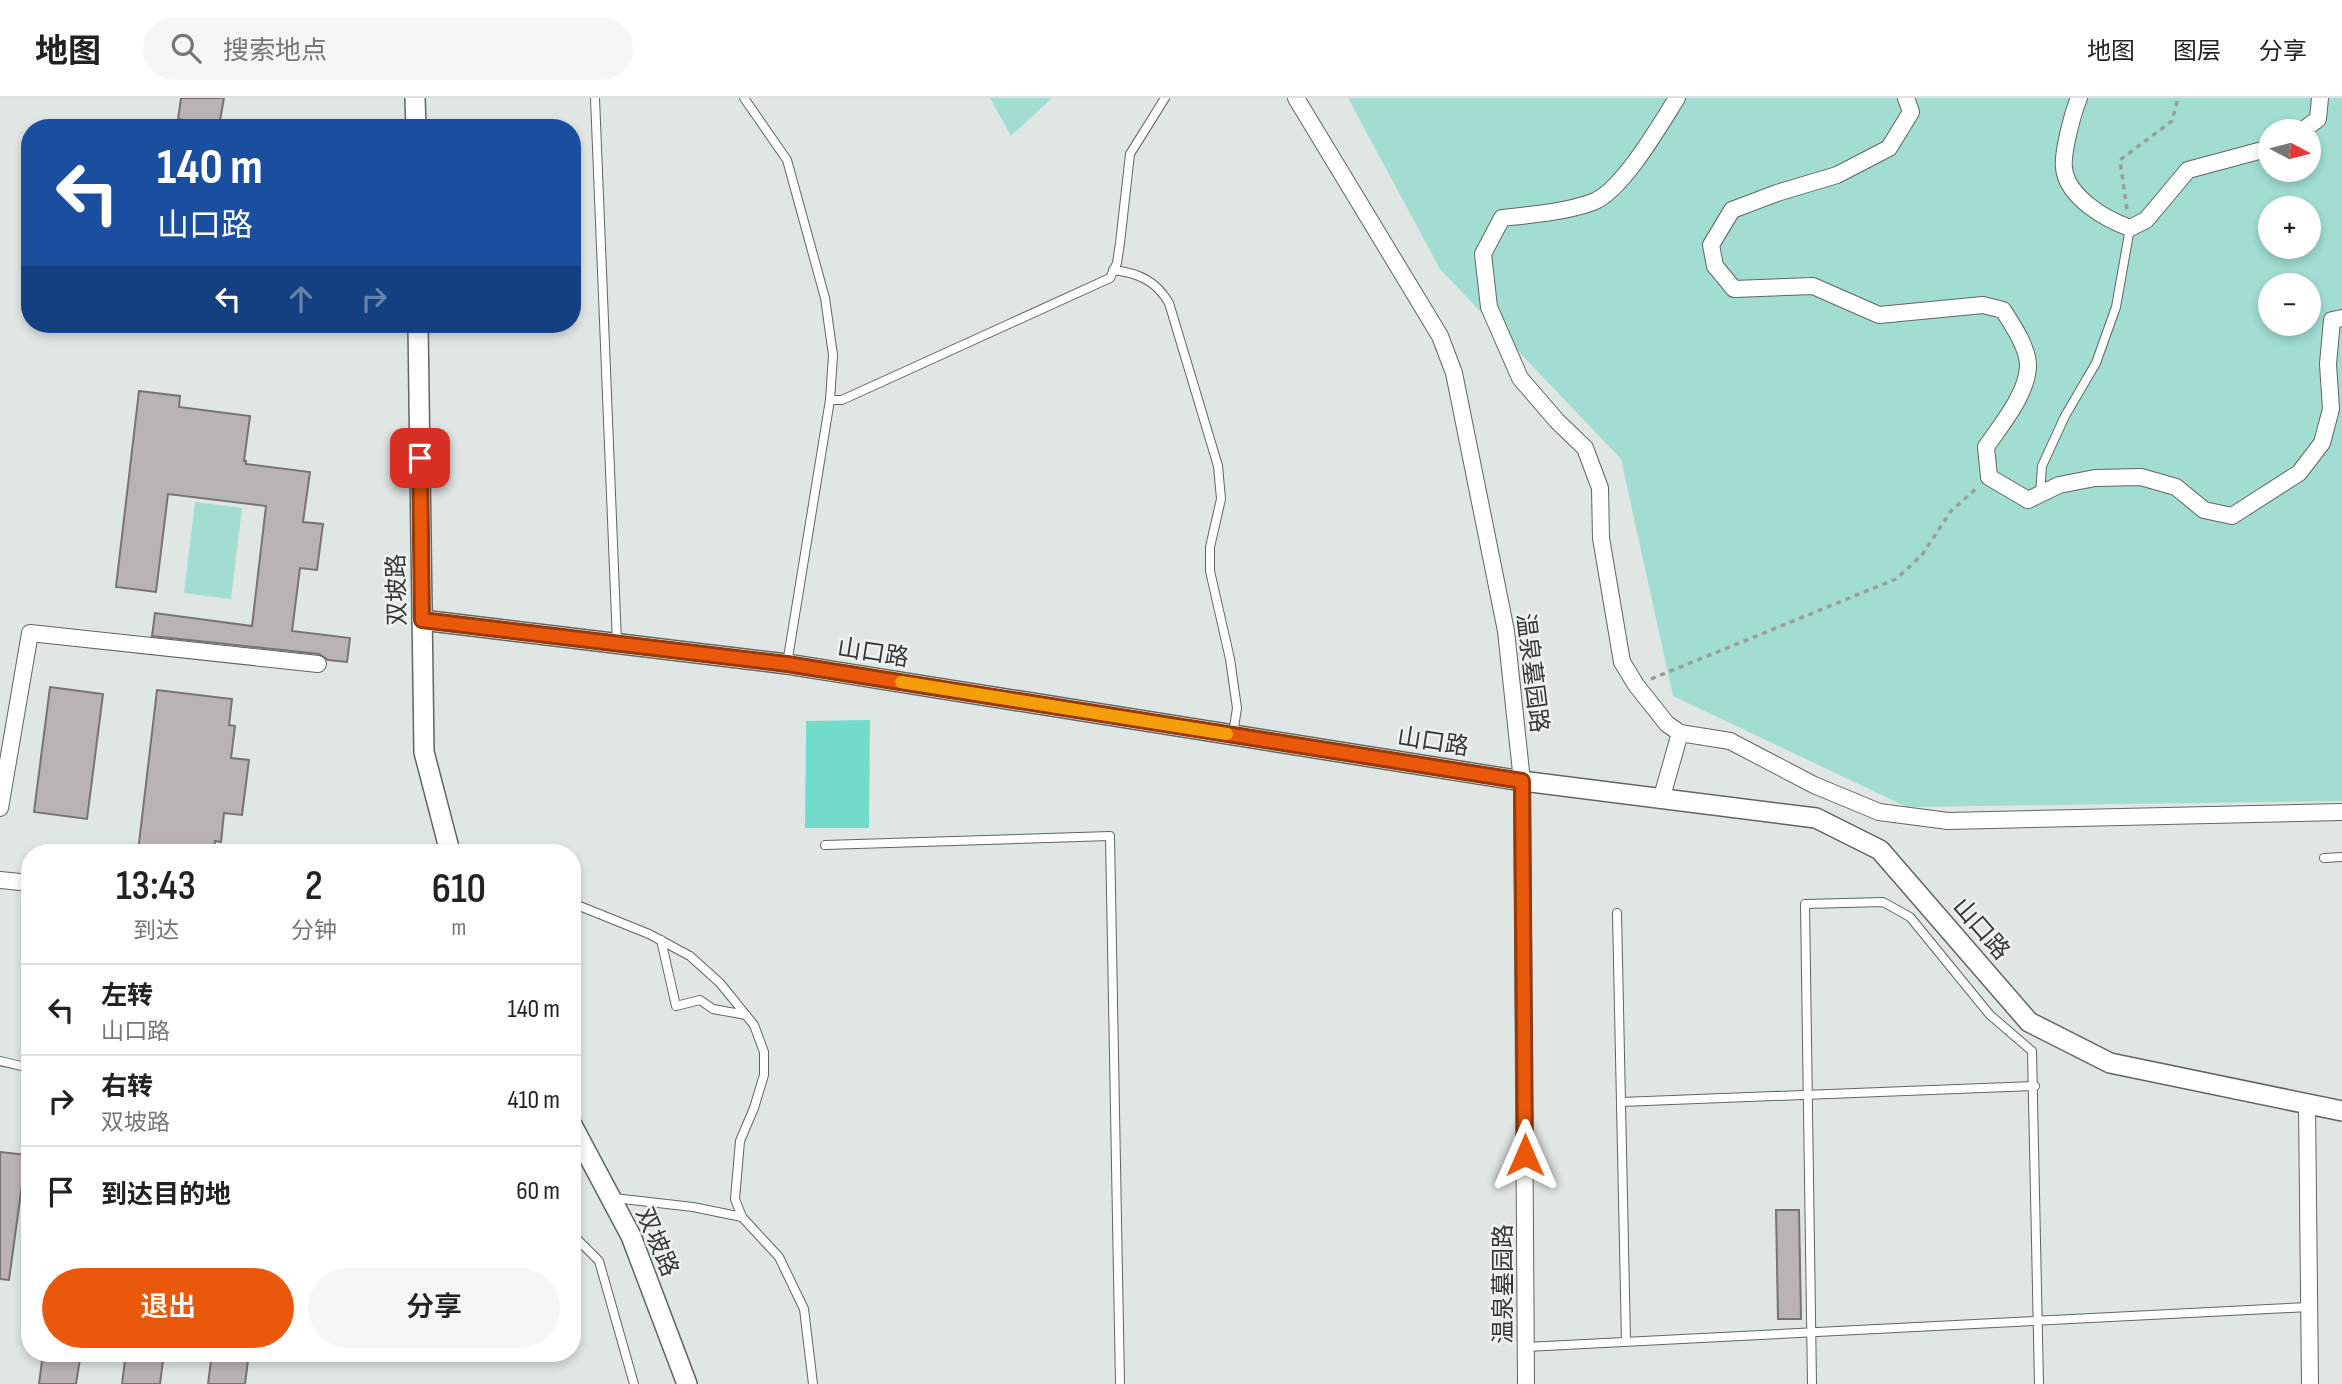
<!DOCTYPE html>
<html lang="zh">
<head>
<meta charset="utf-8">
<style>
	:root { --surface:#fff; --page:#f6f6f6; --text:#222; --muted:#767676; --line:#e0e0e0; --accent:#ea580c }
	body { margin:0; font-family:"Sofia Sans Condensed","Noto Sans SC",sans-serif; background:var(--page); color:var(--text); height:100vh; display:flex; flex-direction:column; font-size:26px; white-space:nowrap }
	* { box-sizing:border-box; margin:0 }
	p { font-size:23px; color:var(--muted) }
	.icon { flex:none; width:38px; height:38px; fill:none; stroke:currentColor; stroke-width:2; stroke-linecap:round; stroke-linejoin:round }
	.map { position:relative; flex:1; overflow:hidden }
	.side { position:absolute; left:21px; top:746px; width:560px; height:518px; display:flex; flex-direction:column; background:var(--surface); border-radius:28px; box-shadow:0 4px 10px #0003 }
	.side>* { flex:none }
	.guide { position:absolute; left:21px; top:21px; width:560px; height:214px; border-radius:28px; box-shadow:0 4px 10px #0003; background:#1a4fa0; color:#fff; overflow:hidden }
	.needle { width:46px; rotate:97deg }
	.tools { position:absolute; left:2258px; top:21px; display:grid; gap:14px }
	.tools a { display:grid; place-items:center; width:63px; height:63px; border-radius:50%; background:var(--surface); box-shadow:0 4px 10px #0003; font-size:35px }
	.pin { position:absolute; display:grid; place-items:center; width:60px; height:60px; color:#fff; margin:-30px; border-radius:14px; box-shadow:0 4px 10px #0006 }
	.me { position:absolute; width:77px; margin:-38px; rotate:0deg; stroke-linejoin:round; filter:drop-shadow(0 0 5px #0008) }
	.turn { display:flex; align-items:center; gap:24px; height:147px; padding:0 21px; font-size:32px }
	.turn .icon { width:91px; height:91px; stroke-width:2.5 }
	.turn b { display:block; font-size:49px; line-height:60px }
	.lanes { display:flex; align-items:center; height:66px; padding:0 21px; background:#0003; justify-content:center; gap:35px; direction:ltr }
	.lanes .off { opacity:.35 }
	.eta { display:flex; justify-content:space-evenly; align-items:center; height:119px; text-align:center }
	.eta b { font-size:42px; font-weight:600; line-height:49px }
	.primary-button { display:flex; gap:14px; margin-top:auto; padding:14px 21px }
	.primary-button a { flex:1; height:80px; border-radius:42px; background:var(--accent); color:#fff; font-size:28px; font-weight:600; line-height:80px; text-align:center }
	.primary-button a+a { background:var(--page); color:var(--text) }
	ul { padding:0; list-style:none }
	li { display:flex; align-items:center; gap:21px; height:91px; padding:0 21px; border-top:2px solid var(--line) }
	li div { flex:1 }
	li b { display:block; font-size:26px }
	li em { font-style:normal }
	header { display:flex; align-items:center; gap:42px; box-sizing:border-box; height:98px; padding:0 35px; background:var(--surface); border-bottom:2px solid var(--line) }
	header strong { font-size:33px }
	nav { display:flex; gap:38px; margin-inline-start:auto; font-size:24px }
	.search { width:490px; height:63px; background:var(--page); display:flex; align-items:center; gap:18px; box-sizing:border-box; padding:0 24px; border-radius:38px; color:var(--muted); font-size:26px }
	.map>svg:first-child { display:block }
</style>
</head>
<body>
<header>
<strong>地图</strong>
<div class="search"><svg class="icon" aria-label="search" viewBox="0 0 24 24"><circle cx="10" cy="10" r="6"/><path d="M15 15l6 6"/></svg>搜索地点</div>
<nav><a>地图</a><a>图层</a><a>分享</a></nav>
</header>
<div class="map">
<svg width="2342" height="1286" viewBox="0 0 2342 1286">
	<rect width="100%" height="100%" fill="#e0e6e4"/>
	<g fill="#a1ddd1" fill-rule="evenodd">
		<polygon points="990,0 1052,0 1011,38"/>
		<path d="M 1348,0 L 2342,0 L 2342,703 L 1907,709 L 1673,598 L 1621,361 L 1440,171 ZM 2270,33 L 2308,33 L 2308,72 L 2270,72 ZM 2270,110 L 2308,110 L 2308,149 L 2270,149 ZM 2270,187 L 2308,187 L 2308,226 L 2270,226 Z"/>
		<polygon points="195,404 242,410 231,501 184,495"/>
	</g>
	<polygon fill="#73dbc9" points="870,622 869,730 805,730 806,623"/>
	<g fill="#b9b4b3" stroke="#777372" stroke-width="2">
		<polygon points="181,0 224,0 219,28 178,21"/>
		<polygon points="139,293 180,298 179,309 250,318 244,363 246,363 246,366 310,374 303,424 323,426 317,472 300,470 292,533 350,540 347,564 328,562 319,556 152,538 155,515 252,528 266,408 168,396 156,494 116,489"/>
		<polygon points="50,589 103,596 87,721 34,714"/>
		<polygon points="157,592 232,601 229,627 235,628 231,660 249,662 242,717 224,715 221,744 215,743 214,754 138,754"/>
		<polygon points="0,1054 26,1057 9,1182 0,1181"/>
		<polygon points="1776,1112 1799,1112 1801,1221 1778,1221"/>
		<polygon points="43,1255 81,1255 76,1286 39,1286"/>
		<polygon points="126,1255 164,1255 160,1286 122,1286"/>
		<polygon points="212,1255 249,1255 245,1286 208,1286"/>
	</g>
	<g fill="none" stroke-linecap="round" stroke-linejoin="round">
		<defs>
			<g id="service">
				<polyline points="595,0 617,545"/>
				<polyline points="744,0 787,62 825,200 833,257 830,302 787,566"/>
				<path d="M 1113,172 C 1139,175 1156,183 1169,205 L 1218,368 L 1221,401 L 1210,449 L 1210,473 L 1230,561 L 1237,610 L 1233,636"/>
				<polyline points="830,302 842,302 1110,180 1117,165 1120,145 1130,56 1165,0"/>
				<polyline points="2040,396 2042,368 2065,318 2096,265 2116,209 2130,130"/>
				<polyline points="825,747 1110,738 1120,1286"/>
				<polyline points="2324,760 2342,759"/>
				<polyline points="572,805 649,836 690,858 720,885 754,927 764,954 764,977 754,1010 740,1043 735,1101 742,1119 779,1159 804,1211 813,1286"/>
				<polyline points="1617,815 1626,1243"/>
				<polyline points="661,842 676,908 700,902 713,911 746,917"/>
				<polyline points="0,963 30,970"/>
				<polyline points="1621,1004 2035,988"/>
				<polyline points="614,1100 693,1109 742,1119"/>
				<polyline points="572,1136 599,1163 634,1286"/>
				<polyline points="1526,1249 2308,1209"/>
				<polyline points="1812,1286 1805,806 1883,804 1910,819 1990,917 2032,953 2039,1286"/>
			</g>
			<g id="minor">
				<polyline points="1296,0 1440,238 1454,275 1506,533 1522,683 1526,1286"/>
				<path d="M 1677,0 C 1660,27 1622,93 1593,104 C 1566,114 1530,117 1502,120 L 1483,156 L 1489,209 L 1520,280 L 1557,323 L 1585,350 L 1600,390 L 1601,440 L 1622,564 L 1636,587 L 1667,626 L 1680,635 L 1730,643 L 1814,687 L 1879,714 L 1948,723 L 2342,714"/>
				<path d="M 1906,0 L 1911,14 L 1889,50 L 1837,77 L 1777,95 L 1732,112 L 1711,147 L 1715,168 L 1734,191 L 1813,188 L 1879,217 L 1983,207 L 2003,212 C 2012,226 2028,250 2028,267 C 2028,295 2001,327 1986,349 L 1989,379 L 2028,402 L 2059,387 L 2095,380 L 2141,379 L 2176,389 L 2204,412 L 2232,418 L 2299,375 L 2322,345 L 2331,311 L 2328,266 L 2332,222 L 2342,220"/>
				<path d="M 2079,0 C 2073,14 2062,55 2064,70 C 2067,99 2105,121 2130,130 L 2146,122 L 2188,72 L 2270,50"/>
				<polyline points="2302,33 2318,21 2320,0"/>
				<polyline points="1661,702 1680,635"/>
				<polyline points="0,710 30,535 318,566"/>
				<polyline points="0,782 30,785"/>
				<polyline points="2307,1007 2310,1286"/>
			</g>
			<g id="tertiary">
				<polyline points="415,0 416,30"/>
				<polyline points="418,226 424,654 450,754"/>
				<polyline points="422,522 787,566 1522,683 1816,720 1880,752 2029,924 2110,965 2342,1013"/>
				<polyline points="572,1027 631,1138 687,1286"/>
			</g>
		</defs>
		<use href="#service" stroke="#616564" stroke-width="10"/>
		<use href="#minor" stroke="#616564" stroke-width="18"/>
		<use href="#tertiary" stroke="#616564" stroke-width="22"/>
		<g stroke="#9a9e9d" stroke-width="3.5" stroke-dasharray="5 5" stroke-linecap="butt">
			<polyline points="2127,111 2120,62 2172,23 2178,0"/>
			<polyline points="1651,581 1896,481 1922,457 1951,413 1977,390"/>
		</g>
		<use href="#service" stroke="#fff" stroke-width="8"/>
		<use href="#minor" stroke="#fff" stroke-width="16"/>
		<use href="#tertiary" stroke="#fff" stroke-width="19"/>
	</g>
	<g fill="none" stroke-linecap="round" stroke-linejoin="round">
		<defs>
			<polyline id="route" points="420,360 422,522 787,566 1522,683 1525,1057"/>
		</defs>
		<use href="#route" stroke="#983908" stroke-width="18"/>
		<use href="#route" stroke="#ea580c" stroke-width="12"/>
		<polyline stroke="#f59e0b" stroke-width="12" points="901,584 1227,636"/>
	</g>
	<g text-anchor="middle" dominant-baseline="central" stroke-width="5" stroke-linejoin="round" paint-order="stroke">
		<g font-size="24" fill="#363838" stroke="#eef3f2">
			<text transform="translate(397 492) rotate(-91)">双坡路</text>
			<text transform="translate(873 555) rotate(9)">山口路</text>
			<text transform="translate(1532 575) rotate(83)">温泉墓园路</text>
			<text transform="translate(1433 644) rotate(9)">山口路</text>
			<text transform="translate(1981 831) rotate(49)">山口路</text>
			<text transform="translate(657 1144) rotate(67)">双坡路</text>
			<text transform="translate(1503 1186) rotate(-90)">温泉墓园路</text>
		</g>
	</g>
</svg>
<div class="tools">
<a><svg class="needle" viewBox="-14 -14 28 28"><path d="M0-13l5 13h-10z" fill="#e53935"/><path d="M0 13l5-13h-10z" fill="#767676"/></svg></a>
<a>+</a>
<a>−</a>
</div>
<div class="pin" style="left:420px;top:360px;background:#d93025"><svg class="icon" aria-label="arrive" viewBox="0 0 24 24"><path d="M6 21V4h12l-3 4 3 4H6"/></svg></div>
<svg class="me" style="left:1525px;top:1057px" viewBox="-20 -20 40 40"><path d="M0-17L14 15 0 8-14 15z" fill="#ea580c" stroke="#fff" stroke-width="4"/></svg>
<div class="guide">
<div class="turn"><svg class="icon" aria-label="left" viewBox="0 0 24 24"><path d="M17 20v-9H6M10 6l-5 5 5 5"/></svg><div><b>140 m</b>山口路</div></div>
<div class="lanes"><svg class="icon" aria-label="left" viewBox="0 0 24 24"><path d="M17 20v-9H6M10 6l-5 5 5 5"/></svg><svg class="icon off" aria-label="ahead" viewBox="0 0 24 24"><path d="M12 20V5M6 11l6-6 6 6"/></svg><svg class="icon off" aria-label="right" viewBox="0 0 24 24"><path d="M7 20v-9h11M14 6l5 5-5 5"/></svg></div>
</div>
<section class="side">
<div class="eta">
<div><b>13:43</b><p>到达</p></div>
<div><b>2</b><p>分钟</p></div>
<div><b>610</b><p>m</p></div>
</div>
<ul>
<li><svg class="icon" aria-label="left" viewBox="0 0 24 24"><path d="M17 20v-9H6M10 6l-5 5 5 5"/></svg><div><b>左转</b><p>山口路</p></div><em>140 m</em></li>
<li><svg class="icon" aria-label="right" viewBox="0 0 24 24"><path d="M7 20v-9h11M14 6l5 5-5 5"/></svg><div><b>右转</b><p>双坡路</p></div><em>410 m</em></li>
<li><svg class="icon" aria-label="arrive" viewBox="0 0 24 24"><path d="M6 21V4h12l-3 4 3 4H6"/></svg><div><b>到达目的地</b></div><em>60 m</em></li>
</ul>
<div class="primary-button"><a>退出</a><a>分享</a></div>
</section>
</div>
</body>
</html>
